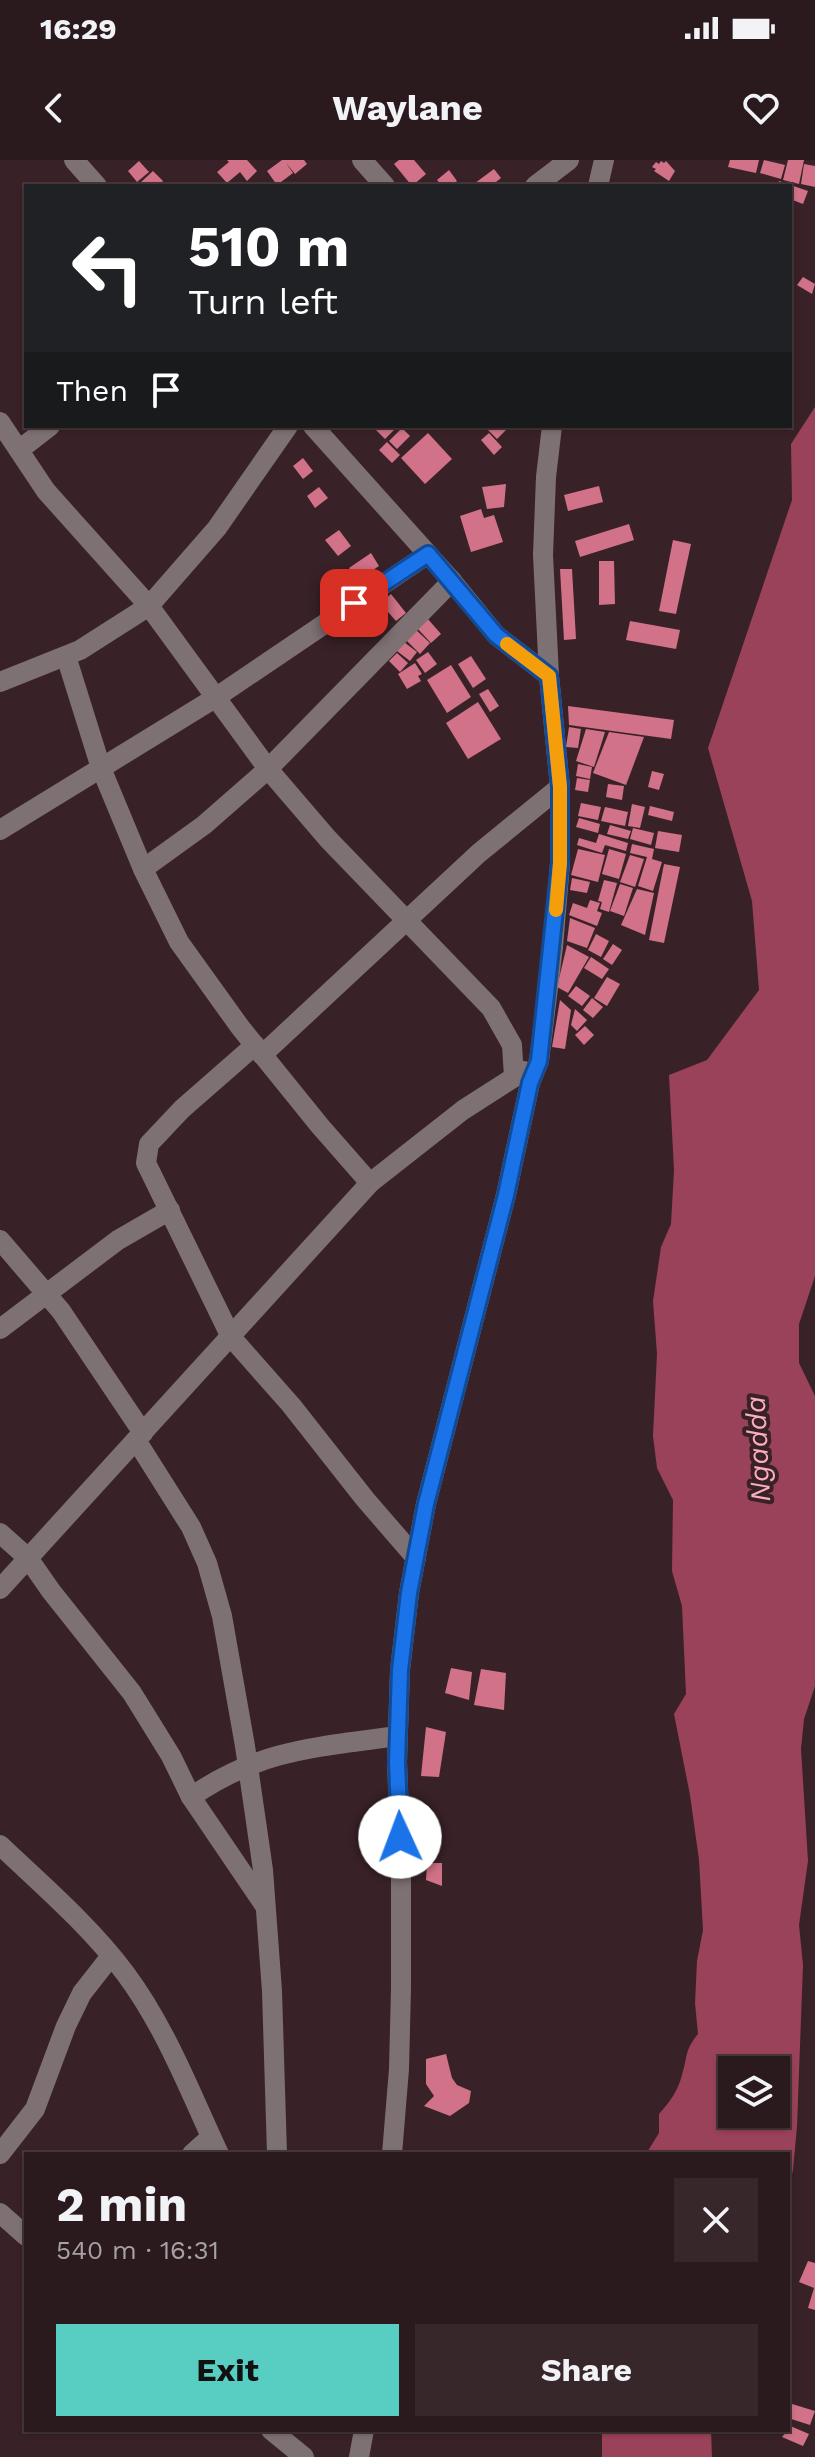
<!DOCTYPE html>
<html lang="en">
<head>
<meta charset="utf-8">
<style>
	:root { --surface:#2b1a1d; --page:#37272a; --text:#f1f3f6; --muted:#a6a1a4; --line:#47383b; --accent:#57cec1 }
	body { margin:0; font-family:"Work Sans",sans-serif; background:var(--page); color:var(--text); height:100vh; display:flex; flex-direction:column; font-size:30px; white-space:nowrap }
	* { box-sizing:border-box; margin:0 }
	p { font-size:26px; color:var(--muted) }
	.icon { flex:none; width:44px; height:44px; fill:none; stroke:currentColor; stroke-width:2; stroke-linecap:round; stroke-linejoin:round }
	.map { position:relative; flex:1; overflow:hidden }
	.drawer { position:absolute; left:24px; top:1992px; width:766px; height:280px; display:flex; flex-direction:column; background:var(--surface); border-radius:0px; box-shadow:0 2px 6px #0004,0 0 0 2px var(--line) }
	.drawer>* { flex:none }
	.banner { position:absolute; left:24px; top:24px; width:768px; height:244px; border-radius:0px; box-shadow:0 2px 6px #0004,0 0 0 2px var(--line); background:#202124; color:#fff; overflow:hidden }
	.fabs { position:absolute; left:718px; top:1896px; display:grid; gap:16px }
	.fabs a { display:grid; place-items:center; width:72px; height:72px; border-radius:0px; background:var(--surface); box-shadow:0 2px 6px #0004,0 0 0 2px var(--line); font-size:40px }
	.pin { position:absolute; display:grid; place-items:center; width:68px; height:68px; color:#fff; margin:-34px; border-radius:16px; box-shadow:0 4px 12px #0006 }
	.me { position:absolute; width:88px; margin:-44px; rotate:358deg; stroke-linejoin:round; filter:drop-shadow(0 0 6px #0008) }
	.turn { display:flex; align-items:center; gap:28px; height:168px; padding:0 32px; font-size:36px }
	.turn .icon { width:104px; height:104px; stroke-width:2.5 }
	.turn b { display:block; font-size:56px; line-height:68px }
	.then { display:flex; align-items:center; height:76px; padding:0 32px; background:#0003; gap:16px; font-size:30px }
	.round { display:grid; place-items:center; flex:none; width:84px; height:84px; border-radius:0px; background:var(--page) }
	.summary { display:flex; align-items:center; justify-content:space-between; height:136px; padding:0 32px }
	h1 { font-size:48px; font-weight:700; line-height:60px }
	.action { display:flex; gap:16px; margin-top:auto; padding:16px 32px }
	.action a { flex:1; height:92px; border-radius:0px; background:var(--accent); color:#111; font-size:32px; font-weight:700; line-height:92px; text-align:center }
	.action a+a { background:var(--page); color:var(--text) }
	.status { display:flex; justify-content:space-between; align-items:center; height:56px; padding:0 40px; background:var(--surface); direction:ltr }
	.status svg { height:22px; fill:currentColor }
	header { display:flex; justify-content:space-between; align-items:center; height:104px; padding:0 32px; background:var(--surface); font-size:36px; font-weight:700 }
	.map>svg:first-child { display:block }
</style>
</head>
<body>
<div class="status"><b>16:29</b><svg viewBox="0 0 49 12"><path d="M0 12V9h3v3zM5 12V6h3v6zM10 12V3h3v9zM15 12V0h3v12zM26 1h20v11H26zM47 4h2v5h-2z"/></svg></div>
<header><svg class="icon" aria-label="back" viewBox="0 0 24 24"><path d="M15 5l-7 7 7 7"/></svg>Waylane<svg class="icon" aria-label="heart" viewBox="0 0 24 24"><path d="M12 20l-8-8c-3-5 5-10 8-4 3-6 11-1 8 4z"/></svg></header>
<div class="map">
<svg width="815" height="2297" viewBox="0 0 815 2297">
	<rect width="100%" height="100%" fill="#392227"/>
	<g fill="#9a4259" fill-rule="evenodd">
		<path d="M 815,247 L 815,1116 L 799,1164 L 799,1203 L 815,1236 L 815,1526 L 804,1559 L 801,1589 L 808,1701 L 799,1765 L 803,1805 L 797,1966 L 793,2010 L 788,2030 L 788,1994 L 646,1994 L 659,1973 L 659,1954 C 669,1943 678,1931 682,1915 C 688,1896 684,1891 698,1874 L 695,1843 L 697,1801 L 703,1770 L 699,1700 L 690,1635 L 674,1554 L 686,1534 L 682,1446 L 672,1411 L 673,1340 L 657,1308 L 653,1276 L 657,1194 L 653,1141 L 661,1087 L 671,1064 L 674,1010 L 669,915 L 707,900 L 759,830 L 752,741 L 708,588 L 792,340 L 791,284 ZM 776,1910 L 776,1954 L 732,1954 L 732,1910 Z"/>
		<polygon points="602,2270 711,2270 712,2297 602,2297"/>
	</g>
	<g fill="#d17288">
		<polygon points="227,0 247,0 257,11 247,21 240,12 227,23 217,12 229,2"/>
		<polygon points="282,0 304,0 307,4 295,14 286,3 293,13 277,25 267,11"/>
		<polygon points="399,0 414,0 426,14 412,26 394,4"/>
		<polygon points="730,0 759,0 756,13 728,7"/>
		<polygon points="764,0 785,5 781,19 760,13"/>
		<polygon points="788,0 804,0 799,24 783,20"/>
		<polygon points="139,1 149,12 137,22 128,11"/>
		<polygon points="661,1 664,3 666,1 675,11 669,21 654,11 656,9 652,7 656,2 659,4"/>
		<polygon points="804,4 815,6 815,27 801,24"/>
		<polygon points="494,9 501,18 491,26 471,26"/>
		<polygon points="449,10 457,21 451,26 442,26 437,20"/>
		<polygon points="153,11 163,21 159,26 143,26 140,23"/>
		<polygon points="779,21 808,31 803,44 790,39 790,26 777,26"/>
		<polygon points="803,117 815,124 812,134 797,125"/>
		<polygon points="372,266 398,266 385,279"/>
		<polygon points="484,266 510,266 497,279"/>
		<polygon points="402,268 410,276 397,289 389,281"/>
		<polygon points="428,273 452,299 425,324 401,298"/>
		<polygon points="489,273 502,287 494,295 481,280"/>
		<polygon points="387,282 400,295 392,303 379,290"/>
		<polygon points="303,298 313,311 303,319 293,306"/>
		<polygon points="506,324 504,347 487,349 482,327"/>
		<polygon points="599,326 603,342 568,351 564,335"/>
		<polygon points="319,327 328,338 315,348 307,336"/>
		<polygon points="481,349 484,358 494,355 503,382 471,392 460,356"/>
		<polygon points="629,364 634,380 580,397 575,381"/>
		<polygon points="339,370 351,386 338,396 325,380"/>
		<polygon points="673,380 691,384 676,454 659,451"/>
		<polygon points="371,393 379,406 358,420 349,408"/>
		<polygon points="599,401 614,401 615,444 599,445"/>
		<polygon points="560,409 572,409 576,479 564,480"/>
		<polygon points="391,434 406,453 396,461 380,443"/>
		<polygon points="427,458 441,474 431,483 416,467"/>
		<polygon points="630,461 680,470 676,489 626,480"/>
		<polygon points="415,469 430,483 420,494 405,479"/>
		<polygon points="404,482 417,492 410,501 397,491"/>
		<polygon points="428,492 437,504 425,513 416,500"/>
		<polygon points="397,493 408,503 400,512 389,501"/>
		<polygon points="471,496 486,519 473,528 458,504"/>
		<polygon points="415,503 422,514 418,516 421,521 407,529 398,514"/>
		<polygon points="451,505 471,537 447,553 427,520"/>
		<polygon points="488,529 499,546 490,552 479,534"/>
		<polygon points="478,542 501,579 468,599 446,563"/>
		<polygon points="568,546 674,560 671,579 569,565"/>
		<polygon points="569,567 581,569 578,588 566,587"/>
		<polygon points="586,569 605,572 594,607 576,601"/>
		<polygon points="609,572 644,577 626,625 593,613"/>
		<polygon points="578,604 592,607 590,619 576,616"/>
		<polygon points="652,611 664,614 659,630 648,627"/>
		<polygon points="577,618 590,620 588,632 575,630"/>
		<polygon points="608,624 624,626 622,640 606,637"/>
		<polygon points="581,643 601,647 598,660 578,656"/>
		<polygon points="632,644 645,647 640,668 628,666"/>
		<polygon points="650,646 674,652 672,661 648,655"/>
		<polygon points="605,647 628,652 625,666 601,661"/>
		<polygon points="579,658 600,664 598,673 576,667"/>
		<polygon points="610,665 631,671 628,679 607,674"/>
		<polygon points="633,668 654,673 651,685 630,679"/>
		<polygon points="658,671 682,675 679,692 655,688"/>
		<polygon points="599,674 628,683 626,691 605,685 602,693 577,685 579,678 596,683"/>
		<polygon points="632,684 654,689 652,699 662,702 653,731 638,726 647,697 630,693"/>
		<polygon points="578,689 605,695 598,722 571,715"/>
		<polygon points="609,689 626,694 619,719 602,714"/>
		<polygon points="630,695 644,699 635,727 620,722"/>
		<polygon points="664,704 680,707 664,783 649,780"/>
		<polygon points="572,718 590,722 587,733 570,730"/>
		<polygon points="604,720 617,723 609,752 600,749 602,742 598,741"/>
		<polygon points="620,724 633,728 624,756 610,751"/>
		<polygon points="637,729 654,733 645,775 621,765"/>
		<polygon points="590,740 600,743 597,751 602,753 597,766 569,755 573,743 587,748"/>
		<polygon points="570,758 595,768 587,788 567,781"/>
		<polygon points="596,774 609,781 601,797 588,790"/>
		<polygon points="613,784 622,790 612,805 603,799"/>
		<polygon points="567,785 589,797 568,833 557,827"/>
		<polygon points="591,797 609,809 602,819 584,808"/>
		<polygon points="607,817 620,824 607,846 594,838"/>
		<polygon points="576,826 590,836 582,846 568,836"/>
		<polygon points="592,838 603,847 593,858 583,850"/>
		<polygon points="560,840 571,850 565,889 552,887"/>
		<polygon points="575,849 587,860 577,871 571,865"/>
		<polygon points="585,866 594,875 584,885 575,875"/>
		<polygon points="451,1508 472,1512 469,1540 445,1533"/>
		<polygon points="481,1509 506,1513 504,1550 474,1545"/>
		<polygon points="426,1567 446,1572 439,1617 421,1616"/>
		<polygon points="427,1703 442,1703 442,1726 426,1720"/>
		<polygon points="446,1894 452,1918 457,1925 471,1931 469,1943 450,1956 424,1946 434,1936 426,1924 426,1899"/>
		<polygon points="808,2101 815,2103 815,2150 808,2148 814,2128 799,2122"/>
		<polygon points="792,2244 815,2251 810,2265 788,2258"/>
		<polygon points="788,2265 809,2274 803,2286 782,2277 788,2270"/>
	</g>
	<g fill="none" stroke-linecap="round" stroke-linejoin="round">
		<g stroke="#7e7173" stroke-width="20">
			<polyline points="74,0 97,26"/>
			<polyline points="362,0 385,26"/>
			<polyline points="535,26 569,0"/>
			<polyline points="598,26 604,0"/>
			<polyline points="0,262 46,331 149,446 268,609 328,679 491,848 512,885 514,917"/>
			<polyline points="313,266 452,421 496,475 549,516"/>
			<polyline points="19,290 50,266"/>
			<polyline points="66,496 101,608 143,709 179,782 240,867 320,966 370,1023"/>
			<polyline points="0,522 80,490 149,446 217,368 288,266"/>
			<polyline points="0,670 215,538 428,394"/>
			<polyline points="143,709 204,665 268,609 452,421"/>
			<polyline points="255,885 182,949 149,984 146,1003 231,1177 291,1245 365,1339 416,1398"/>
			<polyline points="262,895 479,693 560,627"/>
			<polyline points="0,1080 61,1151 143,1273"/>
			<polyline points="0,1169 118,1080 170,1050"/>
			<polyline points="136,1280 191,1367 207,1403 222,1456 245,1586 263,1710 272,1831 277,1994"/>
			<polyline points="0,1373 28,1398 51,1431 132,1533 171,1596 191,1637 265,1746"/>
			<polyline points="0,1429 370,1023 463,950 524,911"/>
			<path d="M 191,1637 C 260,1589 318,1587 398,1576"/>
			<path d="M 0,1685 C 42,1725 90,1766 125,1813 C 166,1868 190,1932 219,1994"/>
			<polyline points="0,1994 35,1949 66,1866 82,1833 111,1796"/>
			<polyline points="192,1994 211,1977"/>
			<polyline points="392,1994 399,1909 401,1828 401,1702 397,1602 400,1510 409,1433 426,1344 506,1035 530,923 539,901 553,787 560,703 560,627 549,516 543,395 546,317 552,266"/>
			<polyline points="0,2053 26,2076"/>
			<polyline points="271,2270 304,2297"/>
			<polyline points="359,2297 364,2270"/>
		</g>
	</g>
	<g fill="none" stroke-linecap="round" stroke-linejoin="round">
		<defs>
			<polyline id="route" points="354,443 428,394 496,475 549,516 560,627 560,703 539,901 530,923 506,1035 426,1344 409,1433 400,1510 397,1602 400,1677"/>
		</defs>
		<use href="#route" stroke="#114b97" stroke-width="20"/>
		<use href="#route" stroke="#1a73e8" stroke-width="14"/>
		<polyline stroke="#f59e0b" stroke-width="14" points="507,484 549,516 560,627 560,703 556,750"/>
	</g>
	<g text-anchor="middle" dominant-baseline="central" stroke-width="8" stroke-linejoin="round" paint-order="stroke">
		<g font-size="28" font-style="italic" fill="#faaebe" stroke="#392227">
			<text transform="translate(758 1289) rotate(-93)">Ngadda</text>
		</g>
	</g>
</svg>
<div class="fabs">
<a><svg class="icon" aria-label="layers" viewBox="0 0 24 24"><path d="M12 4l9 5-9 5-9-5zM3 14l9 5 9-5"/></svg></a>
</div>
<div class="pin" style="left:354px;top:443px;background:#d93025"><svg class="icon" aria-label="arrive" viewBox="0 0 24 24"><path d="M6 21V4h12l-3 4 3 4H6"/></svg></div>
<svg class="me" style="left:400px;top:1677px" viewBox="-20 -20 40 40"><circle r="19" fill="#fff"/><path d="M0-13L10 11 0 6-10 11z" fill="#1a73e8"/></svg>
<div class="banner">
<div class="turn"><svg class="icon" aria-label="left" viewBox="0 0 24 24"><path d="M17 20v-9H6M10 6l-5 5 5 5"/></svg><div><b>510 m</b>Turn left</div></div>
<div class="then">Then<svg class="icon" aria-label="arrive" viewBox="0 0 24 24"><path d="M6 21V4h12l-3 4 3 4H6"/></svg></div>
</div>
<section class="drawer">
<div class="summary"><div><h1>2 min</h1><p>540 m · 16:31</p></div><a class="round"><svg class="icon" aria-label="close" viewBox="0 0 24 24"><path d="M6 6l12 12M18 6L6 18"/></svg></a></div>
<div class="action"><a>Exit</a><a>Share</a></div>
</section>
</div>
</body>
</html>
